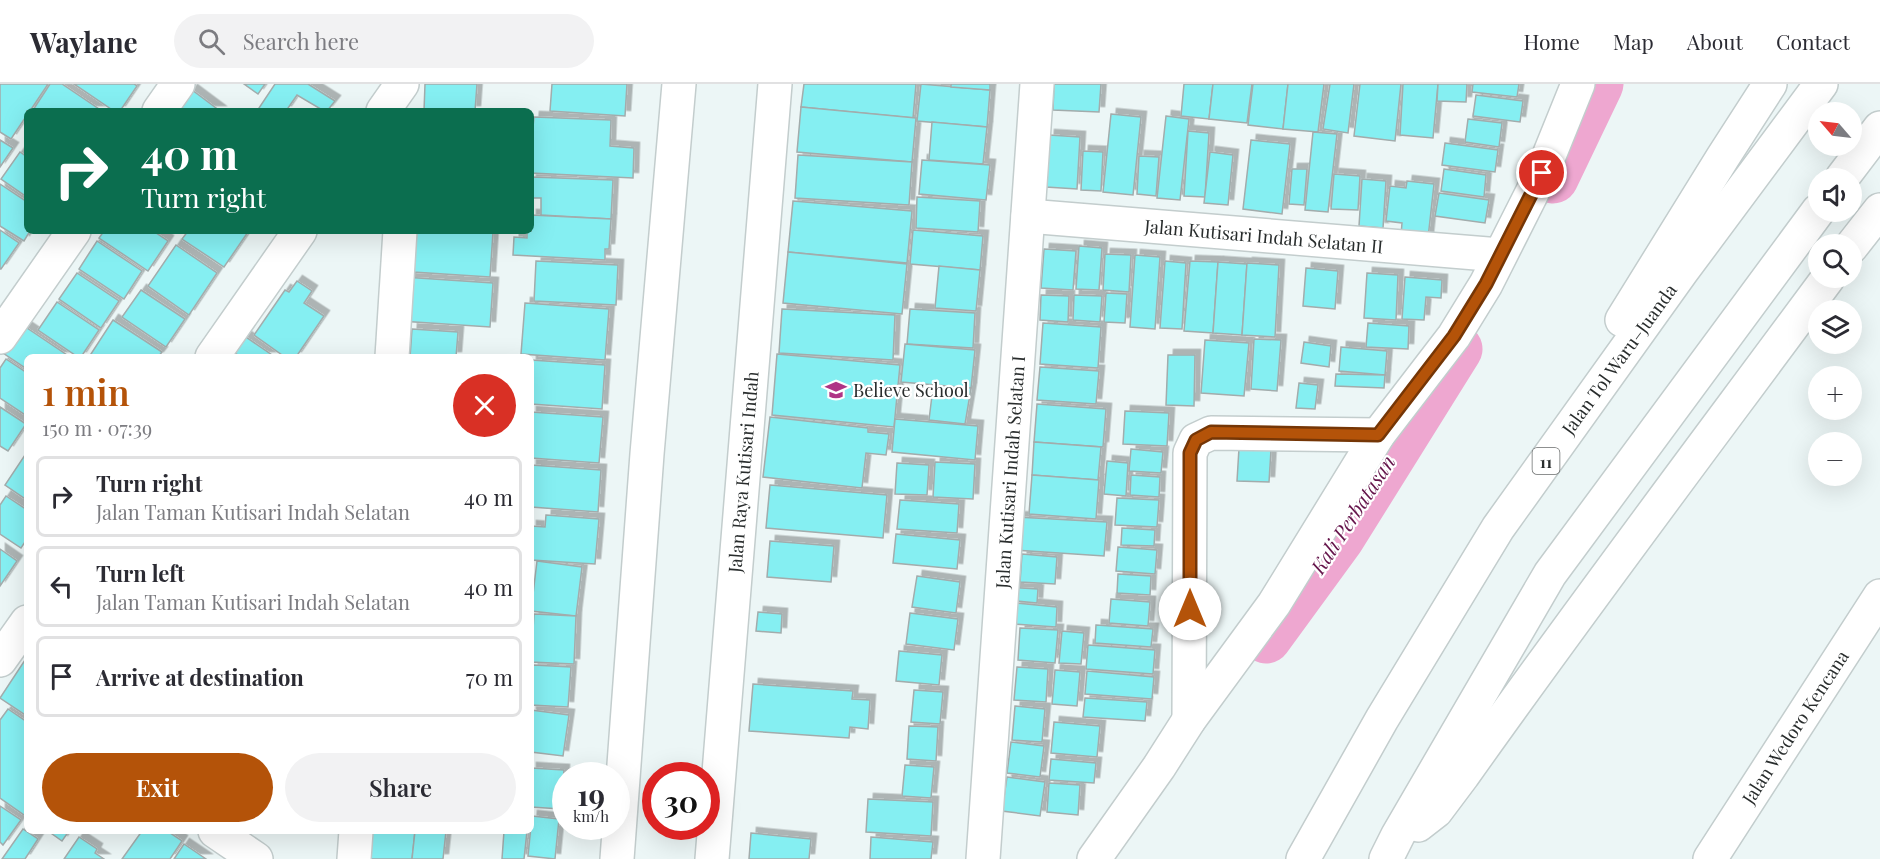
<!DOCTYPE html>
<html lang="en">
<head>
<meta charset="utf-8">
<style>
	:root { --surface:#fff; --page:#f2f2f3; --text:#2b2b33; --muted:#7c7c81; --line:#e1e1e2; --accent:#b45309 }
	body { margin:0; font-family:"Playfair Display",serif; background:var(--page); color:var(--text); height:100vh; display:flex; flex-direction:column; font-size:22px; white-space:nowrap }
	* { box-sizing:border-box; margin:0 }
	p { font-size:20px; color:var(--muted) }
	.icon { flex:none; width:33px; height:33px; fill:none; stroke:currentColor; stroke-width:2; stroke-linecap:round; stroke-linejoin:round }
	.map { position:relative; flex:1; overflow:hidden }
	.side { position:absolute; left:24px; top:270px; width:510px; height:480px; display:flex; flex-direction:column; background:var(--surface); border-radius:9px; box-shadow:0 6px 24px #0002 }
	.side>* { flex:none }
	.guide { position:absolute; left:24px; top:24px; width:510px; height:126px; border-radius:9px; box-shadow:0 6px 24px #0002; background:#0b6e4f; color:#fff; overflow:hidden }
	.needle { width:39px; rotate:298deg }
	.tools { position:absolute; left:1808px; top:18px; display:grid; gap:12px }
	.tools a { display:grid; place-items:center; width:54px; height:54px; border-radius:50%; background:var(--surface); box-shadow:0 6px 24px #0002; font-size:30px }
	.speed { position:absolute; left:552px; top:678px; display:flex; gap:12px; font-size:30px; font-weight:700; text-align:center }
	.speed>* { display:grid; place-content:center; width:78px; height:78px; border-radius:50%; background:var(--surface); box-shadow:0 6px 24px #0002; line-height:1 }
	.speed small { font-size:15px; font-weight:400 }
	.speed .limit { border:9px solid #d22; background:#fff; color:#111 }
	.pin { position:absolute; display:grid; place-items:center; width:51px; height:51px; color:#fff; margin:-26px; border:3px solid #fff; border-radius:50%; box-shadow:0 2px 6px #0007 }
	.me { position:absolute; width:66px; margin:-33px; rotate:0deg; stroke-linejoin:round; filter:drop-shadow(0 0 4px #0008) }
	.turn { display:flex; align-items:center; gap:21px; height:126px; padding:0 18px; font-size:27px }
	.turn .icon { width:78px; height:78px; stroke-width:2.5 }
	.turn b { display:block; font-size:42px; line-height:51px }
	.round { display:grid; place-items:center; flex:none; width:63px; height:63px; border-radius:32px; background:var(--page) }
	.summary { display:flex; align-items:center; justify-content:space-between; height:102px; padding:0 18px }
	h1 { font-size:36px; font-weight:600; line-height:45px; color:var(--accent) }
	.primary-button { display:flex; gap:12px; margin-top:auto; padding:12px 18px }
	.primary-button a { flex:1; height:69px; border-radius:36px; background:var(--accent); color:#fff; font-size:24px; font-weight:600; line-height:69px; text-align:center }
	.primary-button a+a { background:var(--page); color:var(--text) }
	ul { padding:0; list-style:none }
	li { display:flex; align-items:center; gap:18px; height:81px; margin:0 12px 9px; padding:0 6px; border:3px solid var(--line); border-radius:9px }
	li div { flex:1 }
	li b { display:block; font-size:22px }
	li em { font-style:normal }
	header { display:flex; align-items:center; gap:36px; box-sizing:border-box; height:84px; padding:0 30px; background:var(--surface); border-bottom:2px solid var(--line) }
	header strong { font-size:28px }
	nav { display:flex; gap:33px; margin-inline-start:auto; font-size:21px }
	.search { width:420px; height:54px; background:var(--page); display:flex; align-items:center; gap:15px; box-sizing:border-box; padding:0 21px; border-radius:33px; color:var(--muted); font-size:22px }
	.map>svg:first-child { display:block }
</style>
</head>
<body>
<header>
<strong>Waylane</strong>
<div class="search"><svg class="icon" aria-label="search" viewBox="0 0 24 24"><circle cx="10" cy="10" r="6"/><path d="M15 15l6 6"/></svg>Search here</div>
<nav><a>Home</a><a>Map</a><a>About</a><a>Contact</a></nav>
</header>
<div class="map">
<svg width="1880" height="775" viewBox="0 0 1880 775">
	<defs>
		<filter id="shadow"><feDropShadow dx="5.5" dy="-5.5" stdDeviation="0" flood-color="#0004"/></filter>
	</defs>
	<rect width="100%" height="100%" fill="#ecf6f6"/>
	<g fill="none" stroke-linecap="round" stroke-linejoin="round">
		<g stroke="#eea7d0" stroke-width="51">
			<polyline points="1553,94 1598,0"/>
			<polyline points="1266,554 1339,454 1457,265"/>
		</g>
	</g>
	<g fill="#85eff2" stroke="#a2acac" stroke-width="1.5" filter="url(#shadow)">
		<polygon points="0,0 48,0 30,27 27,27 27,31 11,55 0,48"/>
		<polygon points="50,0 62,0 102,27 35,27 33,26"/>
		<polygon points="74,0 134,0 137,2 120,27 114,27"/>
		<polygon points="244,0 265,0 258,10"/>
		<polygon points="275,0 308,0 335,17 327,27 324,27 297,11 286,27 257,27"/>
		<polygon points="425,0 477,0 475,27 424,27"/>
		<polygon points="552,0 627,0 625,32 550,27"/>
		<polygon points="804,0 916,0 913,34 801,23"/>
		<polygon points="921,0 990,6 987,43 917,37"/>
		<polygon points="951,0 990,0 990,6 951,3"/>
		<polygon points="1054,0 1101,0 1099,28 1053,26"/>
		<polygon points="1184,0 1213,0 1209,35 1181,32"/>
		<polygon points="1213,0 1252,0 1247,39 1209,35"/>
		<polygon points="1253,0 1288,0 1283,45 1248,41"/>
		<polygon points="1288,0 1324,0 1318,48 1283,45"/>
		<polygon points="1330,0 1354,0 1348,49 1323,45"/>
		<polygon points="1360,0 1401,0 1395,57 1354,52"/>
		<polygon points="1403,0 1438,0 1433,54 1400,51"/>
		<polygon points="1438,0 1467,0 1466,18 1437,17"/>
		<polygon points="1473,0 1519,0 1517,13 1472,8"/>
		<polygon points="192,6 220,27 179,27"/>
		<polygon points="1476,11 1523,17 1520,38 1473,32"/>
		<polygon points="801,23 916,34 912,78 797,68"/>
		<polygon points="1111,30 1141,33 1133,111 1103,108"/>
		<polygon points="1166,32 1189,35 1180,116 1157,114"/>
		<polygon points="534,33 611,36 610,62 634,64 633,94 531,89 531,42 533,43"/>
		<polygon points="1468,35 1502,39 1499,63 1465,58"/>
		<polygon points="932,38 987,43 983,80 929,76"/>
		<polygon points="1188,47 1209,49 1205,113 1184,112"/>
		<polygon points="1313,48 1337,50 1328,128 1305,126"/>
		<polygon points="1049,51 1080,53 1077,105 1046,103"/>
		<polygon points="0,56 13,64 0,83"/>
		<polygon points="1251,56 1290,60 1282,130 1243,125"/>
		<polygon points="1445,59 1498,66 1495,88 1442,81"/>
		<polygon points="1083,67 1103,68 1101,107 1081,106"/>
		<polygon points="20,68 27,73 27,113 1,95"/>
		<polygon points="1210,68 1233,71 1228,121 1204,119"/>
		<polygon points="798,71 912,78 909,121 795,114"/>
		<polygon points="1139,72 1159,73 1156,112 1137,110"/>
		<polygon points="922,76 990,81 986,116 919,110"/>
		<polygon points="1292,85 1307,85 1304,121 1289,120"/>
		<polygon points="1444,85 1486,91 1484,113 1441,107"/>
		<polygon points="1334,90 1360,92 1358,126 1331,125"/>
		<polygon points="531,93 613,96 611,135 541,131 541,114 531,114"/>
		<polygon points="1362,95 1386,97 1383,144 1359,142"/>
		<polygon points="1407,97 1434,100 1428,154 1401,151 1402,139 1386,137 1390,102 1406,104"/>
		<polygon points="0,100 27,118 27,147 30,147 24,157 0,142"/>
		<polygon points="1439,109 1489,116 1485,139 1435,132"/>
		<polygon points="917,113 980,117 978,148 916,144"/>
		<polygon points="793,117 912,127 907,179 788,168"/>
		<polygon points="531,131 611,135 609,165 605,165 605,176 513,171 514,153 527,154 527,147 531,147"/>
		<polygon points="0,146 19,159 1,185 0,185"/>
		<polygon points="913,146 983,152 980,186 910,180"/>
		<polygon points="104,147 153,147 168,157 148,187 99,154"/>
		<polygon points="188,147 246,147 248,148 224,183 182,155"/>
		<polygon points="416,147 493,148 490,193 413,188"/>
		<polygon points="97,157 142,187 124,215 79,185"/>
		<polygon points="176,161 217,189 189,231 148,202"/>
		<polygon points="1079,162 1102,164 1099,206 1076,205"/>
		<polygon points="1044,165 1076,167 1073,206 1041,204"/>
		<polygon points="788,168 907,180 902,230 783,219"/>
		<polygon points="1105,170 1131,171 1129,208 1103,206"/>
		<polygon points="1135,171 1160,173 1155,245 1130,243"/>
		<polygon points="536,177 618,181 616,221 534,217"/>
		<polygon points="1165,177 1186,179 1182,245 1160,244"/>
		<polygon points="1190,177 1218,178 1213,249 1184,247"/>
		<polygon points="1218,178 1247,180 1242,251 1213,249"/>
		<polygon points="1247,179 1279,181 1275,253 1242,251"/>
		<polygon points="939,182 980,186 976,227 935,224"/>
		<polygon points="1306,184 1338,187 1335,225 1303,222"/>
		<polygon points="77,189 119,217 101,244 59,215"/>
		<polygon points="1367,189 1398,191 1396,236 1364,234"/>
		<polygon points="403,193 493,199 490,243 400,237"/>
		<polygon points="1405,193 1442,196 1441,214 1426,213 1424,236 1402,235"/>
		<polygon points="297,197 312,207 304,219 324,232 296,273 285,273 254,251 285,206 289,208"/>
		<polygon points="141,206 185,235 166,263 122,233"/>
		<polygon points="1106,209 1127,210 1125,239 1104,238"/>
		<polygon points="1041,211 1069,212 1068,238 1040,236"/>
		<polygon points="1074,211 1102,212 1100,238 1073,236"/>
		<polygon points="57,218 99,246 81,273 78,273 38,246"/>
		<polygon points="525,219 609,225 605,276 521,270"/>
		<polygon points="782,225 895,231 893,276 779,269"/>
		<polygon points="910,225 975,229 973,264 907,260"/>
		<polygon points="113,236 162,268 158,273 89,273"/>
		<polygon points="18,238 70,273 27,273 27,285 0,267"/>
		<polygon points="1043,239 1101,243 1098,284 1040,280"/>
		<polygon points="1368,239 1409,242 1408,265 1366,263"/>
		<polygon points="412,245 458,248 456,273 410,273"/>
		<polygon points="240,249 275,273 241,273 229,265"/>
		<polygon points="1254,255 1281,256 1277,307 1251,305"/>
		<polygon points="1205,256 1249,259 1244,312 1201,309"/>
		<polygon points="1304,258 1331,262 1329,283 1301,279"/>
		<polygon points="905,260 975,266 971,304 901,298"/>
		<polygon points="1341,263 1387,267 1385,291 1339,287"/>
		<polygon points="777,270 900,281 894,343 772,331"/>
		<polygon points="1168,271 1195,271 1194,322 1166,321"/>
		<polygon points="6,275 27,289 27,332 0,314 0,284"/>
		<polygon points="531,276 605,281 602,325 531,320"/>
		<polygon points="1040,283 1099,287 1096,320 1037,316"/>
		<polygon points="1336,290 1385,291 1384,304 1335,302"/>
		<polygon points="1299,299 1318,301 1315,325 1296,324"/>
		<polygon points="933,303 971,304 965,340 929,336"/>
		<polygon points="1037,320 1106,325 1103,363 1034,358"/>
		<polygon points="0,323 26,340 8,367 0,362"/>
		<polygon points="1125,327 1169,329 1167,362 1123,360"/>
		<polygon points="531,328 603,333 599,379 531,374"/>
		<polygon points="770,333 868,344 868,348 889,350 886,371 866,369 862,404 763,393"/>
		<polygon points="895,335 978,342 975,376 892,368"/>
		<polygon points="1034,358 1101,363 1098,396 1032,391"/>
		<polygon points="1239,364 1271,366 1269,398 1237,397"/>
		<polygon points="1131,365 1163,368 1161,389 1129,387"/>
		<polygon points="27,368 27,416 5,401"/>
		<polygon points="1107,377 1128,379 1126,412 1104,410"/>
		<polygon points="935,378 975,380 973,415 933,413"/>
		<polygon points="897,379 929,381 927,411 895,410"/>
		<polygon points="531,381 601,386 598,428 531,423"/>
		<polygon points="1032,391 1099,396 1096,435 1029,430"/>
		<polygon points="1131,391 1160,393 1159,413 1130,411"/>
		<polygon points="770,401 887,411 883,454 766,444"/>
		<polygon points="6,412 27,426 27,455 21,464 0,450 0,421"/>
		<polygon points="1117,414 1159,416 1157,443 1115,441"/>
		<polygon points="900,416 959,420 957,449 897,445"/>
		<polygon points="546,431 599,435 595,480 531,476 531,442 545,443"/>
		<polygon points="1016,433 1107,438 1104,472 1014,466"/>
		<polygon points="1122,444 1155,446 1154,462 1121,461"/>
		<polygon points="896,450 960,456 957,485 893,479"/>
		<polygon points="770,457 834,462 831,498 767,493"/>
		<polygon points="1118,463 1157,466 1155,490 1116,487"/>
		<polygon points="0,465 17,477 0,502"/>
		<polygon points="1022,470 1057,473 1055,500 1020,498"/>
		<polygon points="537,477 582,483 576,532 531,527"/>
		<polygon points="1118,490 1151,492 1150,511 1117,509"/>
		<polygon points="917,492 960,498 956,529 912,523"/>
		<polygon points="1006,503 1038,505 1037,519 1005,516"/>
		<polygon points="1111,515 1150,518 1148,542 1109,539"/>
		<polygon points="1016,519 1057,523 1056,543 1014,540"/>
		<polygon points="758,528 782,530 781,549 756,547"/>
		<polygon points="910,529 958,535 954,566 906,560"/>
		<polygon points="534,530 576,532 574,580 531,578"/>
		<polygon points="1096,541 1153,545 1151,563 1095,559"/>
		<polygon points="1020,544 1058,546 1055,579 1018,576"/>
		<polygon points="1062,547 1084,549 1081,580 1059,579"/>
		<polygon points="1088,561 1155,566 1153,590 1086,585"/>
		<polygon points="899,567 942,571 939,601 896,597"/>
		<polygon points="27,573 27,632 0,614"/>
		<polygon points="533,581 571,583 568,623 531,621"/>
		<polygon points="1017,583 1048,585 1046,618 1014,616"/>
		<polygon points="1055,586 1080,588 1077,622 1052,620"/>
		<polygon points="1087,587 1154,593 1152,615 1085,610"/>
		<polygon points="753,600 853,607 852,615 870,616 868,645 850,643 849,654 749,647"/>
		<polygon points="914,606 943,608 940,640 911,638"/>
		<polygon points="1085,614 1147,618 1145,637 1083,633"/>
		<polygon points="1015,622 1045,625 1042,658 1012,656"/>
		<polygon points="8,625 27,638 27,733 0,714 0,636"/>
		<polygon points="531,626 569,631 563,672 531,668"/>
		<polygon points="1054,638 1100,642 1097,673 1051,669"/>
		<polygon points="909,642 938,643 936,677 907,675"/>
		<polygon points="1011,658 1044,662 1040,693 1007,689"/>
		<polygon points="1051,675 1096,679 1094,699 1049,696"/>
		<polygon points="905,681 934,683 931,714 902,712"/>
		<polygon points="531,684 564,686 561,725 531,723"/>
		<polygon points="1007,693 1045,698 1040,732 1002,727"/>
		<polygon points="1049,699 1080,701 1078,731 1047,728"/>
		<polygon points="868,715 933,718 931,752 866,748"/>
		<polygon points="0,722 21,736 3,761 0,758"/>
		<polygon points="532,732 559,735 555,775 528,772"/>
		<polygon points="23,745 38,755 25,775 2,775"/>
		<polygon points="48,747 69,747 62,757"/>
		<polygon points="142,747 167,747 182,757 170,775 122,775"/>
		<polygon points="370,747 415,747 412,775 367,775"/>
		<polygon points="415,747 446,747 443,775 412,775"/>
		<polygon points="504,747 527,747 524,775 502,775"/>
		<polygon points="751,749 811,755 809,775 749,775"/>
		<polygon points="79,753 97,765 95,769 104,775 64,775"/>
		<polygon points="871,753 933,758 931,775 870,775"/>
		<polygon points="184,760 206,775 174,775"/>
	</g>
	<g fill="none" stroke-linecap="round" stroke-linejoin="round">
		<defs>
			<g id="street">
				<polyline points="159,27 178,0"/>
				<polyline points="383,27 402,0"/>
				<polyline points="1028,132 1500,171"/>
				<polyline points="0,253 74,147"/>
				<polyline points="212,273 300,147"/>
				<polyline points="392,273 400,147"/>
				<polyline points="0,576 27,538"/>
				<polyline points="1189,636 1190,369 1196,356 1211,349 1378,351"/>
				<polyline points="215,747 256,775"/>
				<polyline points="354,775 356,747"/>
				<polyline points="617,775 647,370 679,0"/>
				<polyline points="712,775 775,0"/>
				<polyline points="983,775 1037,0"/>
				<polyline points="1094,775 1159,683 1189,636 1274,520 1378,351 1454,252 1486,200 1542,89 1578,0"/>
				<polyline points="1710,775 1880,512"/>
			</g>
			<g id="highway">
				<polyline points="1842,94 1880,44"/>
				<polyline points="1851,163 1880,126"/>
				<polyline points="1622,236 1723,73 1770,0"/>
				<path d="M 1418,741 L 1436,727 L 1463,691 C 1582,523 1706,359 1828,194"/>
				<polyline points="1303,775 1382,635 1498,444 1682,187 1821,0"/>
				<polyline points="1386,775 1398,751 1550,490 1818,127"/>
			</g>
		</defs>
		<use href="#street" stroke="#c3cdcd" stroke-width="36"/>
		<use href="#highway" stroke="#c3cdcd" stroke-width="36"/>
		<use href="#street" stroke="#fff" stroke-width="33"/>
		<use href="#highway" stroke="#fff" stroke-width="33"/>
	</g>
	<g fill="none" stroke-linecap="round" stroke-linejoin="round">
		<defs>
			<polyline id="route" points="1190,525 1190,369 1196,356 1211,348 1378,351 1454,252 1486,200 1542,89"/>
		</defs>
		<use href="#route" stroke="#753606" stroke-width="15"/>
		<use href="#route" stroke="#b45309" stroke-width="10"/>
	</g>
	<defs>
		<symbol id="school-bare" viewBox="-9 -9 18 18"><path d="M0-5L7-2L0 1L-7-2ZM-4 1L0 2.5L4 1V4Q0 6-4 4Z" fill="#af3486" stroke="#fff" stroke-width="2.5" paint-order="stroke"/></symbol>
	</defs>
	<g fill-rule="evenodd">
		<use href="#school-bare" x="821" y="291" width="30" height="30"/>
	</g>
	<g text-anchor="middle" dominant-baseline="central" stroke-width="4.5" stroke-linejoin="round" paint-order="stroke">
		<rect fill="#fff" stroke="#696c6c" stroke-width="1.5" x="1532.5" y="364" width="27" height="26" rx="4.5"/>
		<g font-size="16" font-weight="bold" fill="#292d2d">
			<text x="1546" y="377">11</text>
		</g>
		<g font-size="18" fill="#292d2d" stroke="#fff">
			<text transform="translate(1264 152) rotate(5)">Jalan Kutisari Indah Selatan II</text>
			<text transform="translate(1619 275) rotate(-54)">Jalan Tol Waru–Juanda</text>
			<text transform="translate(743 388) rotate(-85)">Jalan Raya Kutisari Indah</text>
			<text transform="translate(1010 388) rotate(-86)">Jalan Kutisari Indah Selatan I</text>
			<text transform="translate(1795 643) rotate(-57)">Jalan Wedoro Kencana</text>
		</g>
		<g font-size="18" fill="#292d2d" stroke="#fff" text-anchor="start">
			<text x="853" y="306">Believe School</text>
		</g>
		<g font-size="20" font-style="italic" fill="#64134a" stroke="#fff">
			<text transform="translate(1352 430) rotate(-57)">Kali Perbatasan</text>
		</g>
	</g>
</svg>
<div class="tools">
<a><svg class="needle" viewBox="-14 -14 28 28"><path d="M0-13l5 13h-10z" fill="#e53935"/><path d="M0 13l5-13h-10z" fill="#7c7c81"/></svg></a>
<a><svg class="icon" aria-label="sound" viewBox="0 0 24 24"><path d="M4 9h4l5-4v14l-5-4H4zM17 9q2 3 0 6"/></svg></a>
<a><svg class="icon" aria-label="search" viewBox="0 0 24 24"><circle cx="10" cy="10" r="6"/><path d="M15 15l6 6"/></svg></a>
<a><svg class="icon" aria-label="layers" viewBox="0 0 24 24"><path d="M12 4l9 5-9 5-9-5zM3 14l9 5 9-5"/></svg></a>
<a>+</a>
<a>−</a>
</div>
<div class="speed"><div>19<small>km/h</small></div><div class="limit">30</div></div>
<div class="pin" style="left:1542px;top:89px;background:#d93025"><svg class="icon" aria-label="arrive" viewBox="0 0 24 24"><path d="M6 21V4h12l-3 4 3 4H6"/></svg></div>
<svg class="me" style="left:1190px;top:525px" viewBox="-20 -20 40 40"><circle r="19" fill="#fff"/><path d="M0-13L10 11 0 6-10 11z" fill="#b45309"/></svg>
<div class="guide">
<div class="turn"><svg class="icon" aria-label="right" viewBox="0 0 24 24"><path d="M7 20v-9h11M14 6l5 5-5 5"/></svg><div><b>40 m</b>Turn right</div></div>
</div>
<section class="side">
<div class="summary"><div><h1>1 min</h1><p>150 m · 07:39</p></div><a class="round" style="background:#d93025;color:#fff"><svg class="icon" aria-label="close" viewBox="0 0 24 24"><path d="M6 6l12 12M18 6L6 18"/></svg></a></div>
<ul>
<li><svg class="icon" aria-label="right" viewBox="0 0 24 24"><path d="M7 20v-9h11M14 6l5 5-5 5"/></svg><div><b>Turn right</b><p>Jalan Taman Kutisari Indah Selatan</p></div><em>40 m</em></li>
<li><svg class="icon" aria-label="left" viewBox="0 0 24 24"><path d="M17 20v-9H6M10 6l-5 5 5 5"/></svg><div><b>Turn left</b><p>Jalan Taman Kutisari Indah Selatan</p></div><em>40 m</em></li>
<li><svg class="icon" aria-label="arrive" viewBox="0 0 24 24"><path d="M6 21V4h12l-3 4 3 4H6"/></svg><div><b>Arrive at destination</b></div><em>70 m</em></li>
</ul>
<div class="primary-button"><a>Exit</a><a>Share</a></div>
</section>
</div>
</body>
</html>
